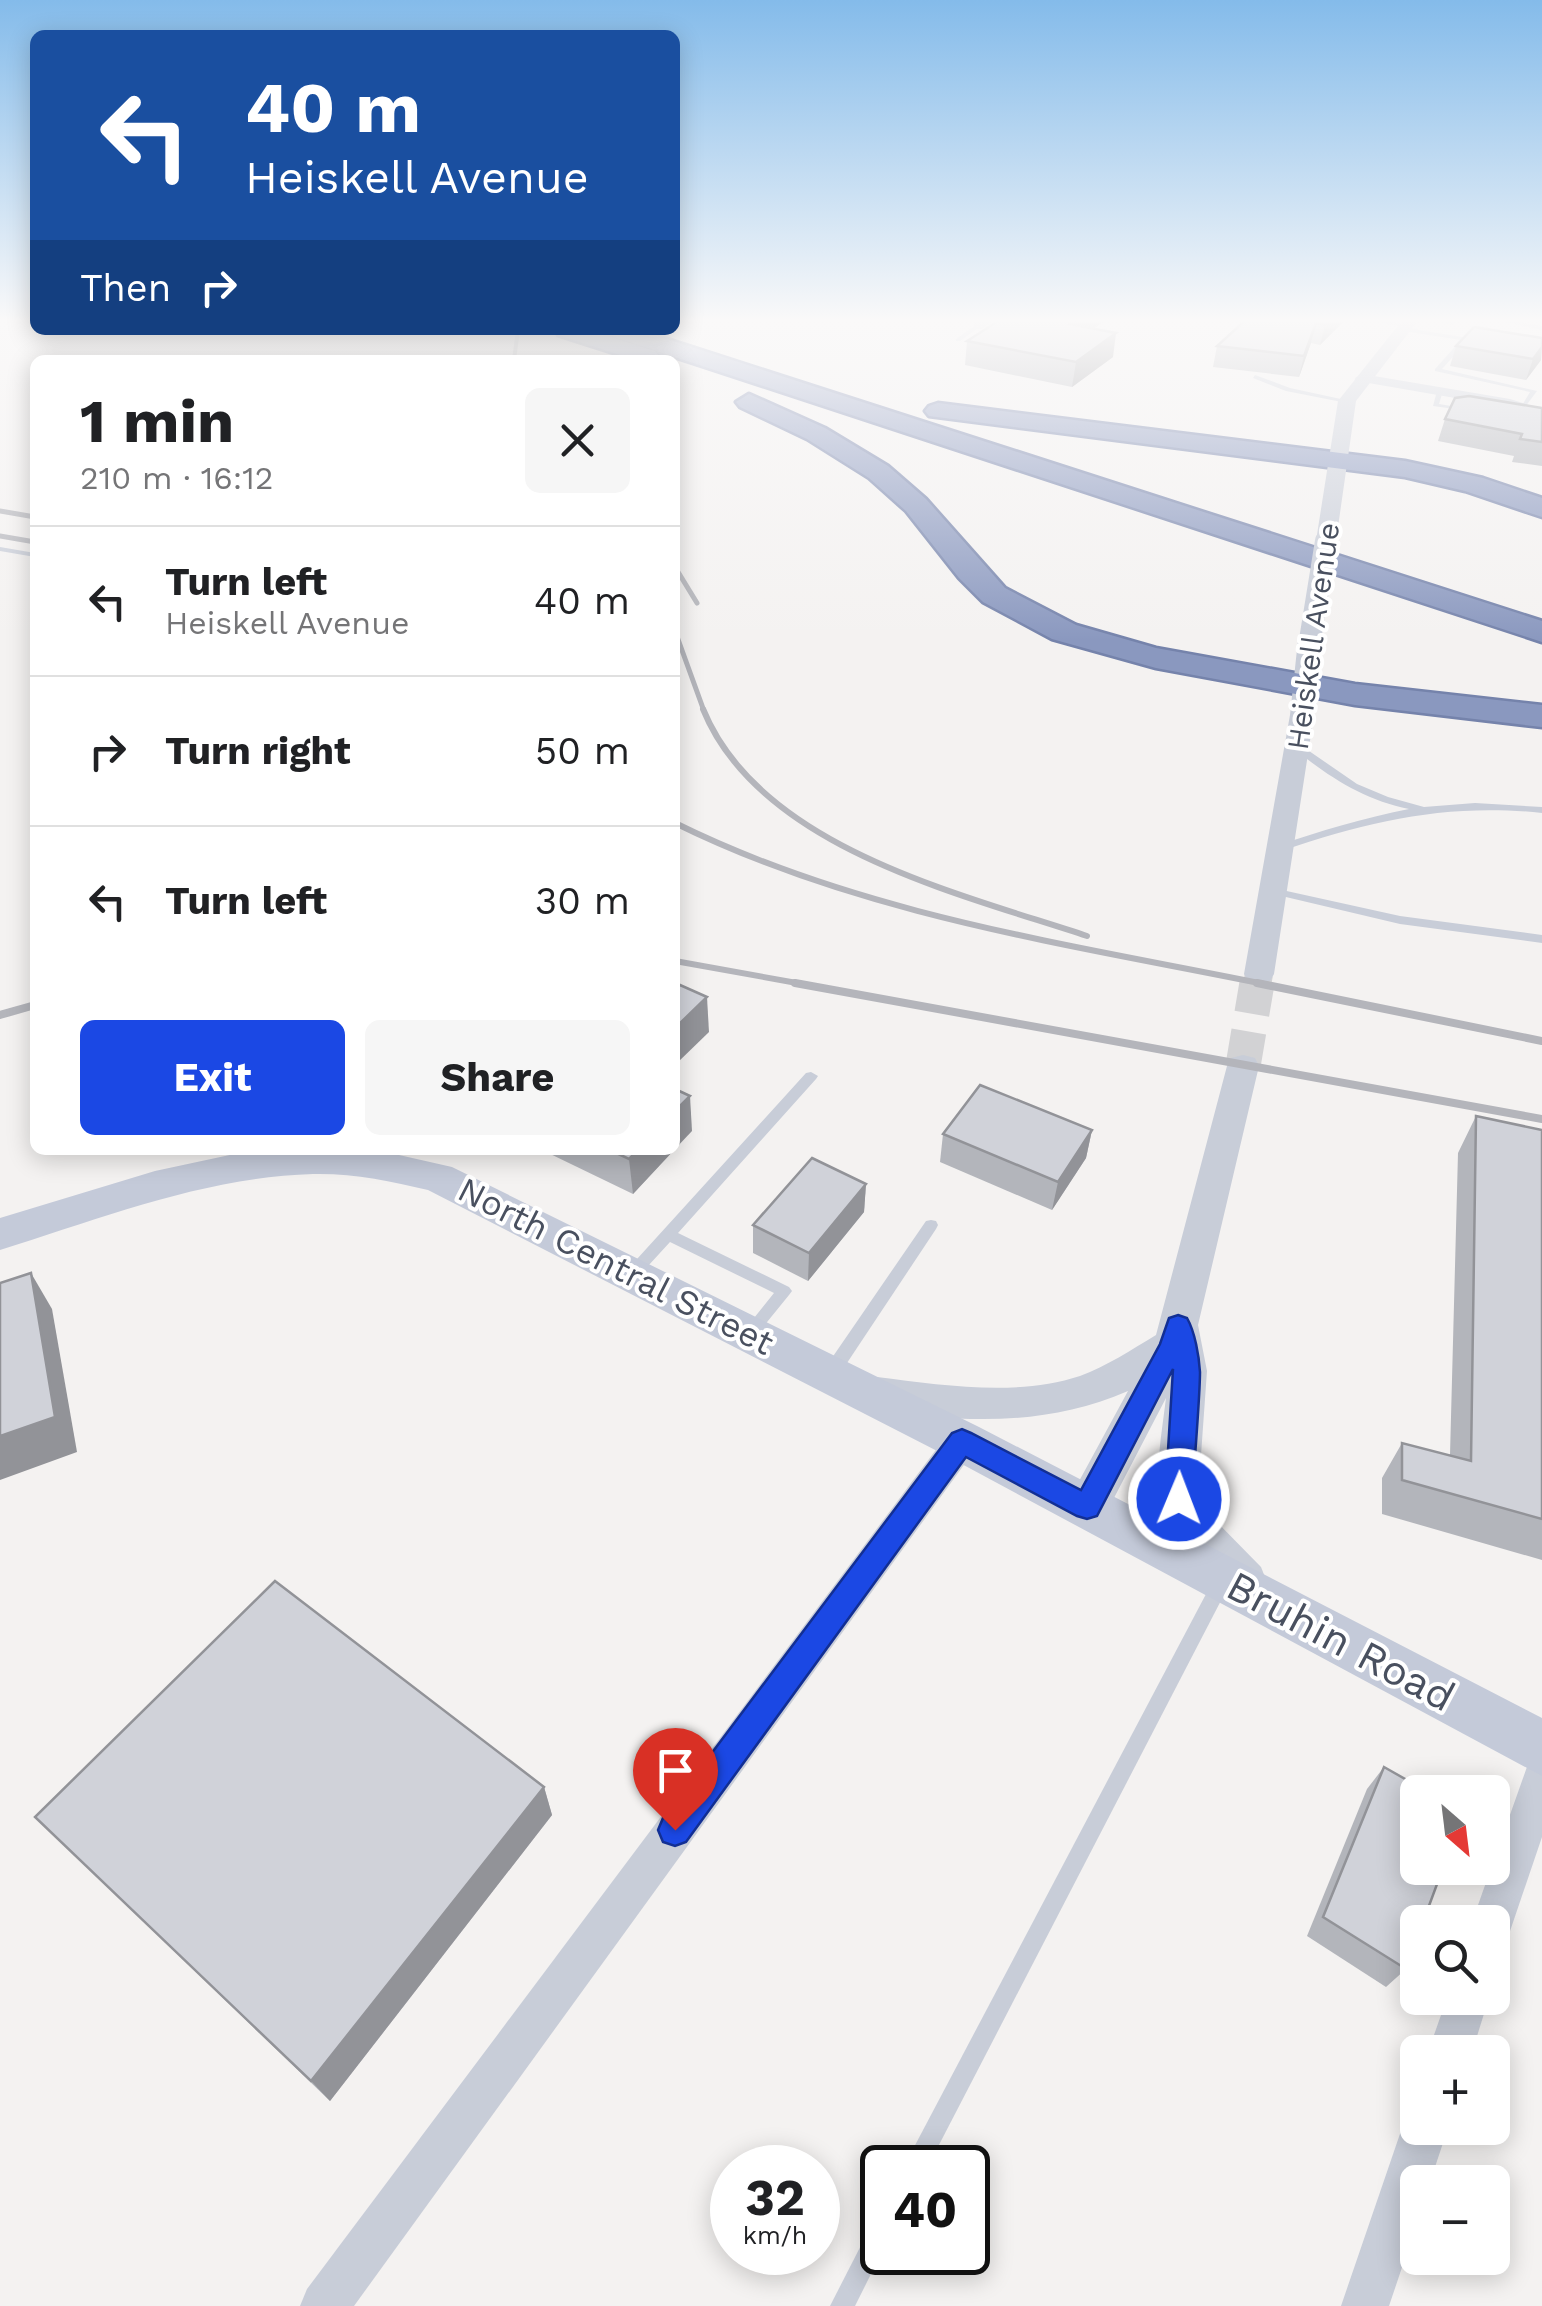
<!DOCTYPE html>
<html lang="en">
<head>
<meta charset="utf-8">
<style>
	:root { --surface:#fff; --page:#f6f6f6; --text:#202124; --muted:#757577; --line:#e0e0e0; --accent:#1b48e4 }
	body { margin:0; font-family:"Work Sans",sans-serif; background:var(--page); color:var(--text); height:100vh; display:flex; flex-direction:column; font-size:38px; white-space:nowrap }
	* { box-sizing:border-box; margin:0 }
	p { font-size:32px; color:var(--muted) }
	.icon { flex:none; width:55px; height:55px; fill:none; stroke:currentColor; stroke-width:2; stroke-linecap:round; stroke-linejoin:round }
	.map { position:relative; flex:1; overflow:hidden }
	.sheet { position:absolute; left:30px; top:355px; width:650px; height:800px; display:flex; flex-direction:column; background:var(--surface); border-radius:15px; box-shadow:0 5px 25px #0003 }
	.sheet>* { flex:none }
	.top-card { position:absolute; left:30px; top:30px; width:650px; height:305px; border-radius:15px; box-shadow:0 5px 25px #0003; background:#1a4fa0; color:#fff; overflow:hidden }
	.needle { width:65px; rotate:152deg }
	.fabs { position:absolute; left:1400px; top:1775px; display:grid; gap:20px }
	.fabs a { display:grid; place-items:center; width:110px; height:110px; border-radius:15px; background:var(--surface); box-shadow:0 5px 25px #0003; font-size:50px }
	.speed { position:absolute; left:710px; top:2145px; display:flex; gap:20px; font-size:50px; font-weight:700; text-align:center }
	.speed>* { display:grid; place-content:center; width:130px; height:130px; border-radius:50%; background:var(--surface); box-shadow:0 5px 25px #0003; line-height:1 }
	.speed small { font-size:25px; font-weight:400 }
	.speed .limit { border:5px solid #111; border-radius:15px; background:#fff; color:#111 }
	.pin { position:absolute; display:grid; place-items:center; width:85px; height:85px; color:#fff; margin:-102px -42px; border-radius:50% 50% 50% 0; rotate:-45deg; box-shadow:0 0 10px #0007 }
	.pin .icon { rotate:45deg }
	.me { position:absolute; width:110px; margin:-55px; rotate:1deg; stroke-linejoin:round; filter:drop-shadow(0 0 8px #0008) }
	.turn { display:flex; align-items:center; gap:35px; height:210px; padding:0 50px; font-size:45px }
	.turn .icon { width:130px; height:130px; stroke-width:2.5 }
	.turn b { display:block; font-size:70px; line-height:85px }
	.then { display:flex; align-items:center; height:95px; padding:0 50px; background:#0003; gap:20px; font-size:38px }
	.round { display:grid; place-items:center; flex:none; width:105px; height:105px; border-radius:15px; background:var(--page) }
	.overview { display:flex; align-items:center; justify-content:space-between; height:170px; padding:0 50px }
	h1 { font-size:60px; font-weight:700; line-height:75px }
	.primary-button { display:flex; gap:20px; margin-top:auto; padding:20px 50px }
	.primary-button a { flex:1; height:115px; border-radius:15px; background:var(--accent); color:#fff; font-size:40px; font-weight:700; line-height:115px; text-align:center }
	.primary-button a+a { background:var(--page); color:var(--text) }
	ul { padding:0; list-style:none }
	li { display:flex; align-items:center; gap:30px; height:150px; padding:0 50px; border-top:2px solid var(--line) }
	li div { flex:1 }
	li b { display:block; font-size:38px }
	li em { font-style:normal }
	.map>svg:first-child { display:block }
</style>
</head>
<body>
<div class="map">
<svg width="1542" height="2306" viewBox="0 0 1542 2306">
	<rect width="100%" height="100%" fill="#f4f2f1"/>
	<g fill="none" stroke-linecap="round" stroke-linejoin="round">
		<polyline stroke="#d2d2d4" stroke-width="28" stroke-dasharray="28 14" stroke-linecap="butt" points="1257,985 1259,974"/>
		<polyline stroke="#d2d2d4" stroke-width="35" stroke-dasharray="35 18" stroke-linecap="butt" points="1243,1066 1257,983"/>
		<defs>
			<g id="motorway">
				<polygon points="555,330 589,330 655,351 659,356 656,360 636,360 558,335"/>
				<polygon points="605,330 639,330 1542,621 1542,642 608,335"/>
				<polygon points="749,394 825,428 888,466 926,499 1005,588 1076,625 1156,648 1355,684 1542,705 1542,727 1355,705 1156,668 1052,639 983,602 959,578 906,511 869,478 807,439 740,407 736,402"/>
				<polygon points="938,403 1405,461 1483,478 1542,498 1542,517 1465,491 1405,477 929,416 925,411 929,406"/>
			</g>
		</defs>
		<use href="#motorway" stroke="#7583ab" stroke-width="5"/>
		<g fill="#c8cdd8" fill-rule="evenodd">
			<polygon points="1359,318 1373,318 1408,325 1407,328 1468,338 1468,340 1442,369 1537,391 1525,407 1521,407 1530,392 1435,371 1435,369 1461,340 1403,331 1400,329 1403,327"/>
			<polygon points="1486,318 1500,318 1542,326 1542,330"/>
			<polygon points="1446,320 1455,322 1456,323 1453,325 1444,323"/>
			<polygon points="976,325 981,326 960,341 956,341 956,339"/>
			<polygon points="1255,375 1290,388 1350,401 1347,403 1286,391 1253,378"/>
			<polygon points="1440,389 1443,391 1439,404 1469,409 1469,411 1433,406 1437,391"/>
			<polygon points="0,547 35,553 35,557 0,551"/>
			<path d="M 1296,742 L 1357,784 L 1388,797 L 1424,807 L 1475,803 L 1542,807 L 1542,813 C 1450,803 1371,820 1284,850 L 1276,850 L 1276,846 C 1320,831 1364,818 1409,809 C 1364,800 1327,776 1292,747 L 1291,745 Z"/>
			<polygon points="1273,888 1400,916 1542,935 1542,943 1400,924 1269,893 1267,891"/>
			<polygon points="811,1072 818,1076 816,1079 678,1233 789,1287 792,1291 789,1295 755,1337 750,1339 745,1337 742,1333 774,1293 670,1242 637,1278 627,1278 625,1274 627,1270 806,1073"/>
			<polygon points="931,1220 936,1221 938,1225 936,1229 837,1378 831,1379 825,1378 823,1373 825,1368 926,1221"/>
			<polygon points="1221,1575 1227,1577 1230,1583 1227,1589 927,2168 903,2168 1215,1577"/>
			<polygon points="882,2216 882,2252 855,2306 830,2306 874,2220"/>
		</g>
		<g fill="#c8cdd8" fill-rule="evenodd">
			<polygon points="981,318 996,318 982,329 974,329 974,323"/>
			<polygon points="1362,374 1510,399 1542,409 1542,418 1507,407 1357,381 1355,378"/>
			<polygon points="962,1427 974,1431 978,1441 974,1451 354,2306 300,2306 307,2289 950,1431"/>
			<polygon points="1542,1759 1542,1837 1507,1940 1492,1946 1492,1922 1472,1922 1528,1764"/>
			<polygon points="1447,1998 1489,1998 1472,2052 1428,2052"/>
			<polygon points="1418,2108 1418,2128 1448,2128 1430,2182 1418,2182 1418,2220 1389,2306 1341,2306 1402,2128 1409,2112"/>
		</g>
		<g fill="#c8cdd8" fill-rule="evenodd">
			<polygon points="1404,318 1420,318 1356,401 1336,541 1333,545 1319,545 1316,541 1338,401"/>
			<polygon points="1310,633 1322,640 1314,715 1274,974 1270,981 1248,981 1244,974 1290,715 1298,640"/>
			<path d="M 1243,1055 L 1255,1058 L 1259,1066 L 1198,1325 L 1207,1371 L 1199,1483 L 1208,1513 L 1261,1567 L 1267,1582 L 1261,1597 L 1245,1603 C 1227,1596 1216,1584 1203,1570 C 1145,1512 1157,1471 1166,1398 L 1102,1521 L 1087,1526 L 1072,1521 L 1065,1507 L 1128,1391 C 1045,1427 965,1422 877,1411 L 863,1406 L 857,1394 L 863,1382 L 877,1377 C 942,1385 1016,1397 1080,1376 C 1107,1366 1131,1350 1156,1335 L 1227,1066 L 1231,1058 Z"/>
		</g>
		<path fill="#c4cad9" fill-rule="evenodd" d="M 253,1150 L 377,1150 L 452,1167 L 979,1427 L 1542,1718 L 1542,1776 L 945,1455 L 428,1190 C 390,1181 352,1173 313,1174 C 205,1177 102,1218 0,1250 L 0,1218 L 155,1171 Z"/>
		<use href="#motorway" fill="#8a98bf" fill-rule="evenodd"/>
		<polyline stroke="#b4b5bb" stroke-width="4" points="514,360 518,330"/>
		<g stroke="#b4b5bb" stroke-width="5">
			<polyline points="0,511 35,517"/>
			<polyline points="0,536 35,542"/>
			<polyline points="675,567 697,603"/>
			<polyline points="675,631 704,711"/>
		</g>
		<g stroke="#b4b5bb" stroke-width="6">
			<path d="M 703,709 C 759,847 958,893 1087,936"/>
			<path d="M 675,823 C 861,915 1068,944 1269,985"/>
			<polyline points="675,961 808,985"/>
		</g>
		<g stroke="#b4b5bb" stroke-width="8">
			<polyline points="795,983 1542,1119"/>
			<polyline points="1257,983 1542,1041"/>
			<polyline points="0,1015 35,1005"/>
		</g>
		<polyline stroke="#c8cdd8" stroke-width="22" points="1310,640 1326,541"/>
	</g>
	<g fill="#b3b5bb">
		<polygon points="829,318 854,318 848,322"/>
		<polygon points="1248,318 1343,318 1342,323 1320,345 1311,343 1299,377 1213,367 1217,346"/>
		<polygon points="1094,328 1113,357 1072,387 965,365 967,341"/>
		<polygon points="1542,338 1541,360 1526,380 1450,366 1456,346"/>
		<polygon points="1542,408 1542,466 1512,462 1514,456 1438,441 1445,419"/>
		<polygon points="1476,1116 1542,1130 1542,1560 1382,1514 1382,1478 1402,1443 1450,1455 1458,1153"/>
		<polygon points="1092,1130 1086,1158 1052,1210 940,1162 943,1134"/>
		<polygon points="542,1150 674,1150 633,1194"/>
		<polygon points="866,1184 864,1212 808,1281 753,1253 753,1225"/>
		<polygon points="1384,1767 1406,1969 1386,1987 1307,1936 1367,1789"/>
		<polygon points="544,1787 552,1815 330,2101 35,1817"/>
	</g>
	<g fill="#929398">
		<polygon points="1078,318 1109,318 1066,348 1070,324"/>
		<polygon points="1331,318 1343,318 1342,323 1320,345 1325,325"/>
		<polygon points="1316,323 1311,343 1299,377 1304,356"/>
		<polygon points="1116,333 1113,357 1072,387 1076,362"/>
		<polygon points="1542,347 1541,360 1526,380 1533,359"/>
		<polygon points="707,997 709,1032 675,1065 675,1028"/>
		<polygon points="690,1096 692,1131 675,1149 675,1111"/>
		<polygon points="1092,1130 1086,1158 1052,1210 1058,1182"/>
		<polygon points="638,1150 674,1150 633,1194 629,1159"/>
		<polygon points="866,1184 864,1212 808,1281 809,1253"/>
		<polygon points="31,1273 52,1309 77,1452 0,1480 0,1436"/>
		<polygon points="544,1787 552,1815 330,2101 311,2081"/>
	</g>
	<g fill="#d0d2d9" stroke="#929398" stroke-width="2.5">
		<polygon points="1003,318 1078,318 1070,324 1116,333 1076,362 967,341"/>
		<polygon points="1248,318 1331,318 1325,325 1316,323 1304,356 1217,346"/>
		<polygon points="1474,327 1542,338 1542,347 1533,359 1456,346"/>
		<polygon points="1469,396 1542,408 1542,442 1520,439 1522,434 1445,419 1455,398"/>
		<polygon points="680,985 707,997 675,1028 675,990"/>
		<polygon points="980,1085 1092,1130 1058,1182 943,1134"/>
		<polygon points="675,1089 690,1096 675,1111"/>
		<polygon points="1476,1116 1542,1130 1542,1519 1402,1480 1402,1443 1471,1461"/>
		<polygon points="610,1150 638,1150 629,1159"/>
		<polygon points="812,1158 866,1184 809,1253 753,1225"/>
		<polygon points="31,1273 55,1417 0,1436 0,1283"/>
		<polygon points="275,1581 544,1787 311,2081 35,1817"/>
		<polygon points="1384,1767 1428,1792 1418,1792 1418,1868 1443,1868 1423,1922 1418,1922 1418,1937 1406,1969 1323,1917"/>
	</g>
	<linearGradient id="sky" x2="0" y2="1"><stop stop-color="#84bbea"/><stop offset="0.5" stop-color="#faf9f9"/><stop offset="1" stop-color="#faf9f9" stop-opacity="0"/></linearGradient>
	<rect width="1542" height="641" fill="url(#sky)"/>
	<path fill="#1b48e4" stroke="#122f94" stroke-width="2.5" d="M 1178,1315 L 1187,1318 C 1195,1332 1199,1356 1200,1372 C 1200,1387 1193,1500 1189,1508 L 1179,1512 L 1169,1508 L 1165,1499 L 1173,1369 L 1097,1516 L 1087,1519 L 1077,1516 L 966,1457 L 686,1842 L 675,1846 L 663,1842 L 658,1830 L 663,1818 L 952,1433 L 962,1429 L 971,1433 L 1081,1490 L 1160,1344 L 1169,1318 Z"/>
	<g text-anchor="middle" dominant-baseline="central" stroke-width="8" stroke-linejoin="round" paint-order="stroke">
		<g font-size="30" fill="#49505f" stroke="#fff">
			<text transform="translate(1313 636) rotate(-82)">Heiskell Avenue</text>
		</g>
		<g font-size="35" fill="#49505f" stroke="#fff">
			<text transform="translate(616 1266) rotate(27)">North Central Street</text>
		</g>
		<g font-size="42" fill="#49505f" stroke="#fff">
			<text transform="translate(1341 1641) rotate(28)">Bruhin Road</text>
		</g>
	</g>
</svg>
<div class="fabs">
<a><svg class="needle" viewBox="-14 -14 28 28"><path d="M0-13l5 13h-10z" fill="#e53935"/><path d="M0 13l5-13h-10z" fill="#757577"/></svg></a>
<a><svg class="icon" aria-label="search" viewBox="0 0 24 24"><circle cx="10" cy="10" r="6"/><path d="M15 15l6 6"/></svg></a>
<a>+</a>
<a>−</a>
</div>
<div class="speed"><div>32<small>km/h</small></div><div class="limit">40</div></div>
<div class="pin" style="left:675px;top:1830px;background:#d93025"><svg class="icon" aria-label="arrive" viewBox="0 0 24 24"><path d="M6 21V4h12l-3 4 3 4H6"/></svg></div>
<svg class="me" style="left:1179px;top:1499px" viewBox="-20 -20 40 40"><circle r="17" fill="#1b48e4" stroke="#fff" stroke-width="3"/><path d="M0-11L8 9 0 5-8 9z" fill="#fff"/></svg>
<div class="top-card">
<div class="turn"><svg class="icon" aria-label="left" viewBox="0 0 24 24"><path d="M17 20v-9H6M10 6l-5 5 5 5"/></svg><div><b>40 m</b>Heiskell Avenue</div></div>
<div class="then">Then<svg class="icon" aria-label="right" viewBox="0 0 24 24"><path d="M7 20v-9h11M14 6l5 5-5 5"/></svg></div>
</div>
<section class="sheet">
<div class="overview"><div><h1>1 min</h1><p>210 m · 16:12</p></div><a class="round"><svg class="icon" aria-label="close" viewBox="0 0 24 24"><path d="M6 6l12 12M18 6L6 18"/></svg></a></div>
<ul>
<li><svg class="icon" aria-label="left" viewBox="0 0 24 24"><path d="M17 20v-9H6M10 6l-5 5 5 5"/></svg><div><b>Turn left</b><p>Heiskell Avenue</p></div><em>40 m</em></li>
<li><svg class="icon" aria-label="right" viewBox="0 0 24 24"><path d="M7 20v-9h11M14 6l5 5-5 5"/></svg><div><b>Turn right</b></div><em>50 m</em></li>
<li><svg class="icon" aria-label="left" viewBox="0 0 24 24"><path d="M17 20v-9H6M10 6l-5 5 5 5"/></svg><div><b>Turn left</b></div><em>30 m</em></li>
</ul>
<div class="primary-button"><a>Exit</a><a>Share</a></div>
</section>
</div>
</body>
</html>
